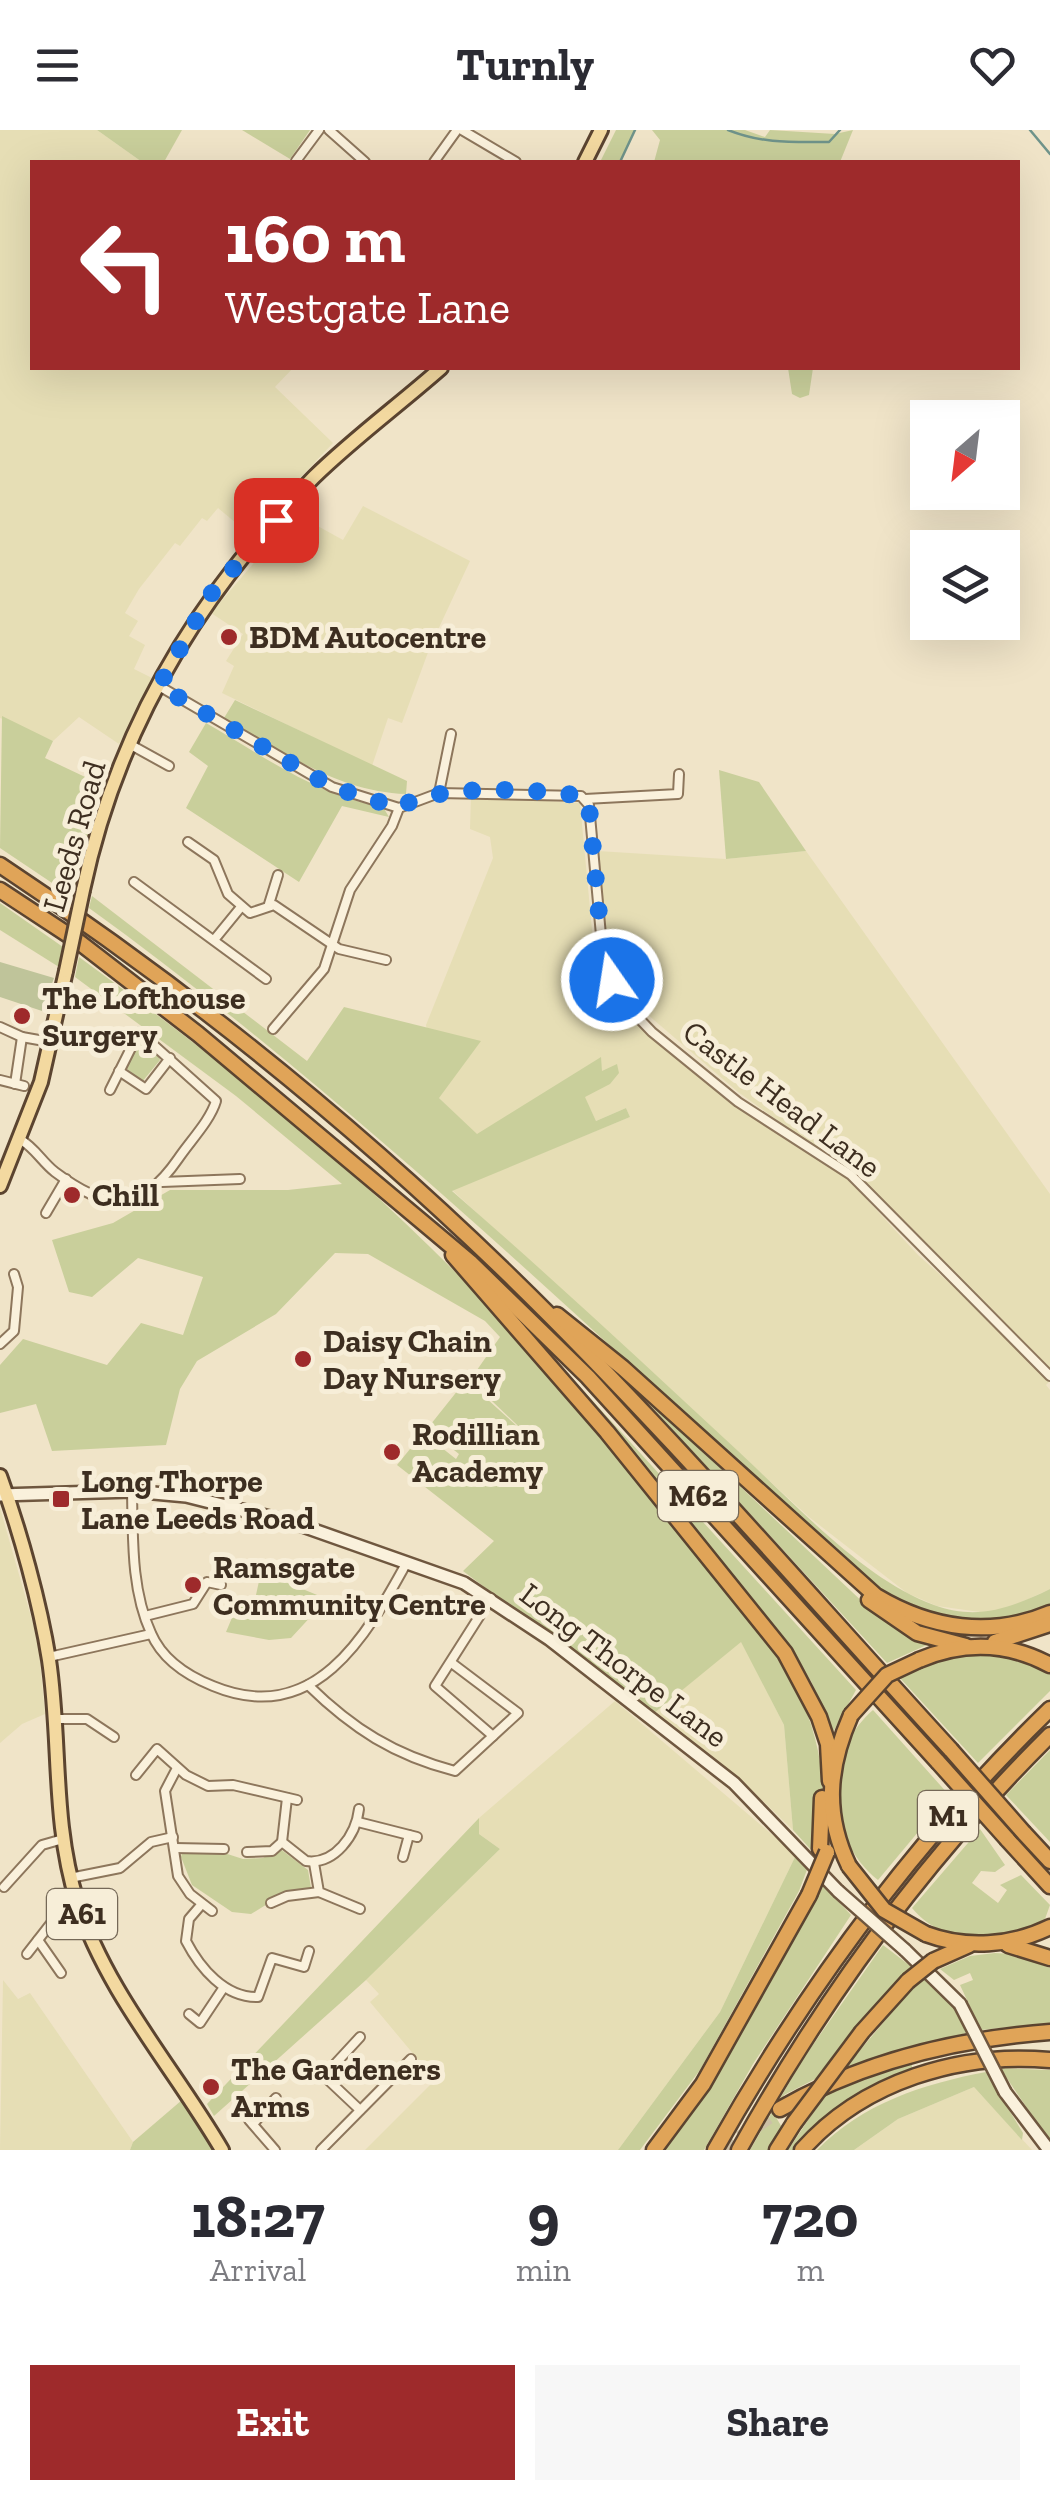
<!DOCTYPE html>
<html lang="en">
<head>
<meta charset="utf-8">
<style>
	:root { --surface:#fff; --page:#f7f7f7; --text:#2b2b33; --muted:#7c7c81; --accent:#9e2a2b }
	body { margin:0; font-family:"Zilla Slab",serif; background:var(--page); color:var(--text); height:100vh; display:flex; flex-direction:column; font-size:38px; white-space:nowrap }
	* { box-sizing:border-box; margin:0 }
	p { font-size:32px; color:var(--muted) }
	.icon { flex:none; width:55px; height:55px; fill:none; stroke:currentColor; stroke-width:2; stroke-linecap:round; stroke-linejoin:round }
	.map { position:relative; height:2020px; overflow:hidden }
	.details { display:flex; flex-direction:column; background:var(--surface); flex:1 }
	.details>* { flex:none }
	.top-card { position:absolute; left:30px; top:30px; width:990px; height:210px; border-radius:0px; box-shadow:0 10px 40px #0002; background:#9e2a2b; color:#fff; overflow:hidden }
	.needle { width:65px; rotate:208deg }
	.buttons { position:absolute; left:910px; top:270px; display:grid; gap:20px }
	.buttons a { display:grid; place-items:center; width:110px; height:110px; border-radius:0px; background:var(--surface); box-shadow:0 10px 40px #0002; font-size:50px }
	.pin { position:absolute; display:grid; place-items:center; width:85px; height:85px; color:#fff; margin:-42px; border-radius:20px; box-shadow:0 5px 15px #0006 }
	.me { position:absolute; width:110px; margin:-55px; rotate:347deg; stroke-linejoin:round; filter:drop-shadow(0 0 8px #0008) }
	.turn { display:flex; align-items:center; gap:35px; height:210px; padding:0 30px; font-size:45px }
	.turn .icon { width:130px; height:130px; stroke-width:2.5 }
	.turn b { display:block; font-size:70px; line-height:85px }
	.eta { display:flex; justify-content:space-evenly; align-items:center; height:170px; text-align:center }
	.eta b { font-size:60px; font-weight:700; line-height:70px }
	.button { display:flex; gap:20px; margin-top:auto; padding:20px 30px }
	.button a { flex:1; height:115px; border-radius:0px; background:var(--accent); color:#fff; font-size:40px; font-weight:700; line-height:115px; text-align:center }
	.button a+a { background:var(--page); color:var(--text) }
	header { display:flex; justify-content:space-between; align-items:center; height:130px; padding:0 30px; background:var(--surface); font-size:45px; font-weight:700 }
	.map>svg:first-child { display:block }
</style>
</head>
<body>
<header><svg class="icon" aria-label="menu" viewBox="0 0 24 24"><path d="M4 6h16M4 12h16M4 18h16"/></svg>Turnly<svg class="icon" aria-label="heart" viewBox="0 0 24 24"><path d="M12 20l-8-8c-3-5 5-10 8-4 3-6 11-1 8 4z"/></svg></header>
<div class="map">
<svg width="1050" height="2020" viewBox="0 0 1050 2020">
	<rect width="100%" height="100%" fill="#f0e4c8"/>
	<g fill="#e6deb5">
		<polygon points="0,0 97,0 142,32 32,32 32,238 293,238 275,257 333,313 248,403 218,378 207,391 202,388 180,416 175,413 139,459 125,483 138,491 129,506 145,515 134,539 152,548 119,614 79,587 53,611 0,588"/>
		<polygon points="363,376 470,431 430,517 402,593 388,588 372,636 222,563 234,536 226,531 243,504 211,483 296,384 343,410"/>
		<polygon points="471,666 580,673 594,821 624,878 684,932 846,1047 918,1125 1000,1198 1050,1251 1046,1255 1050,1260 1050,1459 1009,1478 987,1483 937,1476 907,1463 809,1387 452,1060 630,987 626,978 596,991 584,966 608,952 617,935 602,942 600,928 477,1005 439,968 426,895 493,728 490,707 470,699"/>
		<polygon points="598,721 726,729 806,721 1050,1064 1050,1241 861,1050 738,962 633,872 620,852 607,812"/>
		<polygon points="0,1378 38,1511 45,1584 22,1594 0,1613"/>
		<polygon points="741,1511 784,1595 793,1700 742,1651 653,1584"/>
		<polygon points="615,1571 796,1725 720,1882 618,2020 365,2020 435,1950 370,1872 379,1864 366,1850 500,1719 479,1704 479,1688"/>
		<polygon points="3,1850 18,1869 30,1863 133,2012 130,2020 0,2020"/>
		<polygon points="974,1957 1032,2020 854,2020 898,1989"/>
	</g>
	<g fill="#c9cf9b">
		<polygon points="97,0 182,0 164,32 142,32"/>
		<polygon points="242,0 310,0 290,29"/>
		<polygon points="616,0 635,0 620,32 600,32"/>
		<polygon points="652,0 745,0 765,7 770,0 835,4 853,0 840,32 654,32 660,10"/>
		<polygon points="788,238 813,238 809,265 800,268 792,264"/>
		<path d="M 235,570 L 407,651 L 406,664 C 338,662 282,621 224,588 Z"/>
		<polygon points="2,586 53,611 45,628 100,654 73,767 0,718"/>
		<path d="M 206,593 C 262,625 317,666 383,677 L 389,687 L 342,676 L 299,752 L 186,678 L 208,636 L 189,622 Z"/>
		<polygon points="719,640 759,652 806,721 726,729"/>
		<path d="M 92,766 L 307,931 L 344,877 L 481,911 L 439,968 L 477,1004 L 601,927 L 602,941 L 617,934 L 619,943 L 610,954 L 585,967 L 596,991 L 626,978 L 630,987 L 452,1061 C 550,1146 644,1234 738,1321 C 793,1372 864,1450 934,1475 C 977,1491 1011,1478 1050,1459 L 1050,1476 C 988,1503 943,1491 884,1465 C 622,1232 374,984 89,778 Z"/>
		<polygon points="0,773 63,817 59,837 0,800"/>
		<path d="M 79,827 C 237,942 393,1068 524,1215 C 617,1320 705,1433 790,1544 C 817,1597 835,1663 813,1722 L 793,1700 L 784,1595 L 741,1512 L 653,1584 L 463,1441 L 494,1411 L 397,1335 L 423,1303 L 456,1329 L 459,1324 L 427,1299 L 466,1250 L 539,1316 L 470,1250 L 500,1207 L 485,1191 L 368,1124 L 335,1123 L 276,1184 L 197,1231 L 180,1259 L 166,1315 L 52,1321 L 36,1274 L 0,1283 L 0,1235 L 23,1209 L 107,1235 L 141,1193 L 183,1205 L 203,1147 L 138,1128 L 92,1167 L 69,1162 L 52,1110 L 113,1093 L 170,1060 L 288,1060 L 342,1054 L 236,966 L 75,847 Z"/>
		<polygon points="142,911 157,921 160,930 142,952 125,937"/>
		<polygon points="571,1247 856,1560 833,1602 811,1551 788,1517"/>
		<polygon points="628,1251 868,1477 903,1503 929,1514 887,1533"/>
		<polygon points="261,1442 327,1469 291,1508 269,1510 226,1502 239,1471 254,1474"/>
		<polygon points="975,1523 1012,1528 1050,1543 1050,1561 978,1633 899,1547 934,1530"/>
		<path d="M 873,1580 L 949,1665 L 878,1750 C 826,1709 821,1625 873,1580 Z"/>
		<polygon points="1050,1620 1050,1712 1006,1665"/>
		<polygon points="479,1688 479,1704 500,1719 366,1850 214,1986 207,1974"/>
		<path d="M 980,1699 L 1005,1735 L 995,1742 L 981,1741 L 972,1753 L 998,1773 L 1007,1760 L 1000,1755 L 1021,1745 L 1050,1775 L 1045,1789 C 1002,1813 945,1818 912,1778 Z"/>
		<polygon points="279,1718 308,1740 312,1764 285,1763 251,1784 232,1782 192,1755 181,1727 183,1720 218,1721 243,1729 263,1728"/>
		<polygon points="796,1725 808,1737 799,1761 700,1940 640,2020 618,2020 720,1882"/>
		<polygon points="822,1754 851,1785 753,1934 704,2020 662,2020 708,1957"/>
		<polygon points="883,1815 913,1838 821,1946 784,1965 777,1989 783,1999 770,2020 750,2020 803,1929"/>
		<polygon points="995,1823 1013,1824 1050,1838 1050,1893 981,1900 960,1855 973,1850 970,1843 954,1850 940,1839 970,1826"/>
		<polygon points="929,1846 959,1882 966,1903 846,1937 909,1862"/>
		<polygon points="912,1932 912,1939 829,1986 794,2020 788,2020 827,1962"/>
		<polygon points="1000,1938 1050,1940 1050,2012"/>
		<path d="M 986,1942 L 1023,2003 L 1022,2010 L 974,1957 L 898,1989 L 854,2020 L 817,2020 C 863,1973 923,1954 986,1942 Z"/>
		<polygon points="182,1970 214,2020 130,2020 133,2012"/>
	</g>
	<polygon fill="#bfc49a" points="0,832 54,848 42,881 0,867"/>
	<g fill="none" stroke-linecap="round" stroke-linejoin="round">
		<g stroke="#6f938a" stroke-width="2.5">
			<path d="M 728,0 C 763,14 793,12 829,12 L 840,0"/>
			<polyline points="1030,0 1050,24"/>
			<polyline points="620,32 635,0"/>
		</g>
		<polyline stroke="#ccc0a6" stroke-width="14" stroke-dasharray="14 7" stroke-linecap="butt" points="723,2020 780,1979"/>
		<defs>
			<g id="street">
				<polyline points="329,0 365,32"/>
				<polyline points="462,0 516,32"/>
				<polyline points="296,31 319,0"/>
				<polyline points="434,32 457,0"/>
				<polyline points="159,556 332,657 399,678"/>
				<polyline points="131,615 169,636"/>
				<polyline points="439,663 451,604"/>
				<polyline points="585,669 678,664 679,644"/>
				<polyline points="188,712 214,730 228,764 250,783 274,775 339,819 386,830"/>
				<polyline points="134,752 266,849"/>
				<polyline points="269,774 278,745"/>
				<polyline points="214,810 241,777"/>
				<polyline points="0,897 22,907"/>
				<polyline points="273,899 324,839 350,760 392,696 399,678 439,663 581,666 589,675 602,816 612,850 630,879 652,902 738,972 851,1045 1050,1246"/>
				<polyline points="119,941 146,959 170,928"/>
				<polyline points="0,950 24,956"/>
				<polyline points="15,954 22,907 50,912"/>
				<path d="M 21,1010 C 35,1018 42,1032 55,1042 C 107,1081 140,1084 178,1029 C 190,1011 210,991 216,971 L 139,902 L 110,960"/>
				<polyline points="162,1052 240,1049"/>
				<polyline points="46,1083 66,1049"/>
				<polyline points="0,1214 14,1201 18,1157 14,1144"/>
				<path d="M 132,1361 C 133,1407 131,1460 151,1503 C 162,1529 188,1546 213,1556 C 314,1598 366,1507 407,1432"/>
				<polyline points="491,1468 435,1556 493,1606"/>
				<polyline points="145,1486 193,1474 207,1452 221,1455"/>
				<polyline points="49,1527 151,1504"/>
				<path d="M 308,1555 C 353,1599 394,1625 455,1641 L 518,1583 L 453,1534"/>
				<polyline points="55,1589 87,1589 114,1607"/>
				<polyline points="177,1638 165,1661 178,1746 190,1764 212,1781"/>
				<polyline points="136,1645 157,1619 186,1645 208,1656 233,1655 297,1670"/>
				<path d="M 287,1668 L 282,1712 L 306,1731 C 335,1735 356,1705 359,1679"/>
				<polyline points="358,1692 417,1707"/>
				<polyline points="175,1718 224,1719"/>
				<polyline points="247,1722 272,1721 282,1712"/>
				<polyline points="403,1727 409,1705"/>
				<polyline points="314,1733 319,1762 360,1779"/>
				<polyline points="70,1748 120,1738 151,1712 173,1707"/>
				<polyline points="4,1757 42,1715 63,1709"/>
				<polyline points="271,1773 287,1766 319,1762"/>
				<path d="M 201,1775 L 189,1789 L 186,1811 C 200,1838 225,1868 258,1867 L 272,1828 L 304,1837 L 309,1821"/>
				<polyline points="38,1810 61,1843"/>
				<polyline points="27,1824 59,1783 78,1773"/>
				<polyline points="189,1884 200,1893 224,1857"/>
				<polyline points="360,1980 324,1946 360,1907"/>
				<polyline points="249,1990 275,2020"/>
				<polyline points="253,1994 276,1968"/>
				<polyline points="321,2020 411,1929"/>
			</g>
			<g id="secondary">
				<polyline points="0,1365 132,1361 186,1366 294,1393 464,1453 549,1509 734,1653 838,1761"/>
				<polyline points="905,1820 960,1874"/>
				<polyline points="1005,1962 1049,2020"/>
			</g>
			<g id="primary">
				<polyline points="585,32 601,0"/>
				<path d="M 83,760 C 117,599 199,463 314,347 C 354,308 399,275 441,238"/>
				<polyline points="0,1056 41,952 66,841"/>
				<path d="M 0,1346 C 20,1401 40,1473 49,1530 C 61,1611 52,1692 77,1771 C 106,1862 174,1938 222,2020"/>
			</g>
			<g id="highway">
				<path d="M 0,735 C 183,856 355,995 512,1148 C 666,1298 806,1462 951,1620"/>
				<polyline points="0,760 79,812 198,904 470,1132 588,1247 938,1632"/>
				<polyline points="453,1125 607,1302 785,1523 819,1587 828,1614 830,1651"/>
				<path d="M 557,1185 L 623,1238 L 876,1466 C 931,1499 991,1508 1050,1483"/>
				<polyline points="869,1470 917,1503 966,1516"/>
				<polyline points="995,1512 1050,1494"/>
				<path d="M 919,1530 C 964,1511 1007,1512 1050,1535"/>
				<polyline points="1024,1703 1050,1731"/>
				<polyline points="1007,1709 1050,1756"/>
				<polyline points="820,1719 822,1668"/>
				<path d="M 849,1736 C 824,1684 828,1637 851,1585"/>
				<path d="M 926,1804 C 966,1819 1011,1816 1050,1797"/>
				<polyline points="1008,1815 1050,1828"/>
				<polyline points="933,1831 969,1815"/>
				<polyline points="862,1902 908,1851"/>
				<path d="M 780,1979 C 864,1931 954,1909 1050,1902"/>
				<polyline points="654,2020 703,1954 809,1765"/>
				<path d="M 715,2020 C 806,1858 916,1709 1050,1579"/>
				<path d="M 739,2020 C 824,1867 925,1729 1050,1605"/>
				<polyline points="777,2020 794,1993"/>
				<path d="M 802,2020 C 863,1951 960,1922 1050,1930"/>
			</g>
		</defs>
		<use href="#street" stroke="#8d765c" stroke-width="12"/>
		<use href="#secondary" stroke="#6f573f" stroke-width="16"/>
		<use href="#primary" stroke="#5b4430" stroke-width="18"/>
		<use href="#highway" stroke="#5b4430" stroke-width="19"/>
		<use href="#street" stroke="#faf1dc" stroke-width="8"/>
		<use href="#secondary" stroke="#faf1dc" stroke-width="11"/>
		<use href="#primary" stroke="#f3d9a0" stroke-width="12"/>
		<use href="#highway" stroke="#e0a458" stroke-width="14"/>
		<defs>
			<g id="secondary-bridge">
				<polyline points="838,1761 905,1820"/>
				<polyline points="960,1874 1005,1962"/>
			</g>
			<polyline id="primary-bridge" points="66,841 83,760"/>
			<g id="highway-bridge">
				<polyline points="851,1585 887,1545 919,1530"/>
				<polyline points="951,1620 1024,1703"/>
				<polyline points="938,1632 1007,1709"/>
				<polyline points="849,1736 884,1780 926,1804"/>
				<polyline points="809,1765 827,1722"/>
				<polyline points="908,1851 933,1831"/>
				<polyline points="794,1993 862,1902"/>
			</g>
		</defs>
		<use href="#secondary-bridge" stroke="#6f573f" stroke-width="16" stroke-linecap="butt"/>
		<use href="#primary-bridge" stroke="#5b4430" stroke-width="18" stroke-linecap="butt"/>
		<use href="#highway-bridge" stroke="#5b4430" stroke-width="19" stroke-linecap="butt"/>
		<use href="#secondary-bridge" stroke="#faf1dc" stroke-width="11"/>
		<use href="#primary-bridge" stroke="#f3d9a0" stroke-width="12"/>
		<use href="#highway-bridge" stroke="#e0a458" stroke-width="14"/>
	</g>
	<g fill="none" stroke-linecap="round" stroke-linejoin="round">
		<path stroke="#1a73e8" stroke-width="18" stroke-dasharray="0 32.4" d="M 276,390 L 211,464 L 159,556 L 332,657 L 399,678 C 435,653 538,659 581,666 L 589,676 L 602,816 L 612,850"/>
	</g>
	<g fill="#9e2a2b" stroke="#f7eed8" stroke-width="4">
		<circle cx="229" cy="507" r="10"/>
		<circle cx="22" cy="886" r="10"/>
		<circle cx="72" cy="1065" r="10"/>
		<circle cx="303" cy="1229" r="10"/>
		<circle cx="392" cy="1322" r="10"/>
		<rect x="51" y="1359" width="20" height="20" rx="5"/>
		<circle cx="193" cy="1455" r="10"/>
		<circle cx="211" cy="1957" r="10"/>
	</g>
	<g text-anchor="middle" dominant-baseline="central" stroke-width="10" stroke-linejoin="round" paint-order="stroke">
		<g fill="#f7eed8" stroke="#756857" stroke-width="2.5">
			<rect x="658" y="1341" width="80" height="50" rx="8"/>
			<rect x="918" y="1661" width="60" height="50" rx="8"/>
			<rect x="47" y="1759" width="70" height="50" rx="8"/>
		</g>
		<g font-size="30" font-weight="bold" fill="#3d2e20">
			<text x="698" y="1366">M62</text>
			<text x="948" y="1686">M1</text>
			<text x="82" y="1784">A61</text>
		</g>
		<g font-size="32" font-weight="bold" fill="#3d2e20" stroke="#f7eed8" text-anchor="start">
			<text x="249" y="507">BDM Autocentre</text>
			<text x="42" y="868">The Lofthouse<tspan x="42" dy="37">Surgery</tspan></text>
			<text x="92" y="1065">Chill</text>
			<text x="323" y="1211">Daisy Chain<tspan x="323" dy="37">Day Nursery</tspan></text>
			<text x="412" y="1304">Rodillian<tspan x="412" dy="37">Academy</tspan></text>
			<text x="81" y="1351">Long Thorpe<tspan x="81" dy="37">Lane Leeds Road</tspan></text>
			<text x="213" y="1437">Ramsgate<tspan x="213" dy="37">Community Centre</tspan></text>
			<text x="231" y="1939">The Gardeners<tspan x="231" dy="37">Arms</tspan></text>
		</g>
		<g font-size="32" fill="#3d2e20" stroke="#f7eed8">
			<text transform="translate(74 706) rotate(-74)">Leeds Road</text>
			<text transform="translate(782 969) rotate(37)">Castle Head Lane</text>
			<text transform="translate(624 1535) rotate(37)">Long Thorpe Lane</text>
		</g>
	</g>
</svg>
<div class="buttons">
<a><svg class="needle" viewBox="-14 -14 28 28"><path d="M0-13l5 13h-10z" fill="#e53935"/><path d="M0 13l5-13h-10z" fill="#7c7c81"/></svg></a>
<a><svg class="icon" aria-label="layers" viewBox="0 0 24 24"><path d="M12 4l9 5-9 5-9-5zM3 14l9 5 9-5"/></svg></a>
</div>
<div class="pin" style="left:276px;top:390px;background:#d93025"><svg class="icon" aria-label="arrive" viewBox="0 0 24 24"><path d="M6 21V4h12l-3 4 3 4H6"/></svg></div>
<svg class="me" style="left:612px;top:850px" viewBox="-20 -20 40 40"><circle r="17" fill="#1a73e8" stroke="#fff" stroke-width="3"/><path d="M0-11L8 9 0 5-8 9z" fill="#fff"/></svg>
<div class="top-card">
<div class="turn"><svg class="icon" aria-label="left" viewBox="0 0 24 24"><path d="M17 20v-9H6M10 6l-5 5 5 5"/></svg><div><b>160 m</b>Westgate Lane</div></div>
</div>
</div>
<section class="details">
<div class="eta">
<div><b>18:27</b><p>Arrival</p></div>
<div><b>9</b><p>min</p></div>
<div><b>720</b><p>m</p></div>
</div>
<div class="button"><a>Exit</a><a>Share</a></div>
</section>
</body>
</html>
